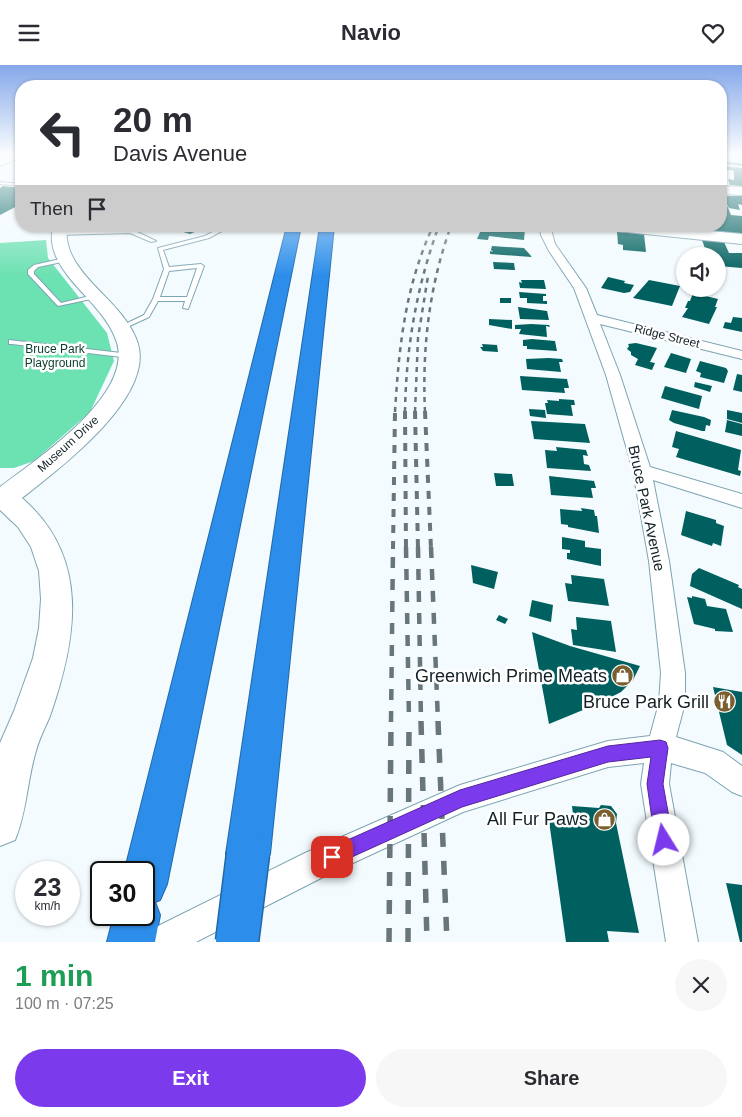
<!DOCTYPE html>
<html lang="en">
<head>
<meta charset="utf-8">
<style>
	:root { --surface:#fff; --page:#f7f7f7; --text:#2b2b33; --muted:#7c7c81; --accent:#7c3aed }
	body { margin:0; font-family:Helvetica,sans-serif; background:var(--page); color:var(--text); height:100vh; display:flex; flex-direction:column; font-size:19px; white-space:nowrap }
	* { box-sizing:border-box; margin:0 }
	p { font-size:16px; color:var(--muted) }
	.icon { flex:none; width:28px; height:28px; fill:none; stroke:currentColor; stroke-width:2; stroke-linecap:round; stroke-linejoin:round }
	.map { position:relative; height:877px; overflow:hidden }
	.panel { display:flex; flex-direction:column; background:var(--surface); flex:1 }
	.panel>* { flex:none }
	.guide { position:absolute; left:15px; top:15px; width:712px; height:152px; border-radius:20px; box-shadow:0 1px 4px #0004; background:#fff; color:var(--text); overflow:hidden }
	.controls { position:absolute; left:676px; top:182px; display:grid; gap:10px }
	.controls a { display:grid; place-items:center; width:50px; height:50px; border-radius:50%; background:var(--surface); box-shadow:0 1px 4px #0004; font-size:25px }
	.speed { position:absolute; left:15px; top:796px; display:flex; gap:10px; font-size:25px; font-weight:700; text-align:center }
	.speed>* { display:grid; place-content:center; width:65px; height:65px; border-radius:50%; background:var(--surface); box-shadow:0 1px 4px #0004; line-height:1 }
	.speed small { font-size:12px; font-weight:400 }
	.speed .limit { border:2px solid #111; border-radius:8px; background:#fff; color:#111 }
	.pin { position:absolute; display:grid; place-items:center; width:42px; height:42px; color:#fff; margin:-21px; border-radius:10px; box-shadow:0 2px 8px #0006 }
	.me { position:absolute; width:55px; margin:-28px; rotate:351deg; stroke-linejoin:round; filter:drop-shadow(0 0 4px #0008) }
	.turn { display:flex; align-items:center; gap:18px; height:105px; padding:0 15px; font-size:22px }
	.turn .icon { width:65px; height:65px; stroke-width:2.5 }
	.turn b { display:block; font-size:35px; line-height:42px }
	.then { display:flex; align-items:center; height:48px; padding:0 15px; background:#0003; gap:10px; font-size:19px }
	.round { display:grid; place-items:center; flex:none; width:52px; height:52px; border-radius:26px; background:var(--page) }
	.headline { display:flex; align-items:center; justify-content:space-between; height:85px; padding:0 15px }
	h1 { font-size:30px; font-weight:800; line-height:38px; color:#1e9e55 }
	.cta { display:flex; gap:10px; margin-top:auto; padding:10px 15px }
	.cta a { flex:1; height:58px; border-radius:30px; background:var(--accent); color:#fff; font-size:20px; font-weight:800; line-height:58px; text-align:center }
	.cta a+a { background:var(--page); color:var(--text) }
	header { display:flex; justify-content:space-between; align-items:center; height:65px; padding:0 15px; background:var(--surface); font-size:22px; font-weight:800 }
	.map>svg:first-child { display:block }
</style>
</head>
<body>
<header><svg class="icon" aria-label="menu" viewBox="0 0 24 24"><path d="M4 6h16M4 12h16M4 18h16"/></svg>Navio<svg class="icon" aria-label="heart" viewBox="0 0 24 24"><path d="M12 20l-8-8c-3-5 5-10 8-4 3-6 11-1 8 4z"/></svg></header>
<div class="map">
<svg width="742" height="877" viewBox="0 0 742 877">
	<rect width="100%" height="100%" fill="#f3fbfe"/>
	<polygon fill="#6ce1b2" points="46,175 48,193 107,268 114,296 90,347 34,396 14,403 0,403 0,178"/>
	<g fill="#00605f">
		<polygon points="721,96 741,98 742,101 723,99"/>
		<polygon points="725,101 742,103 742,121 730,120 728,114 734,115 734,106 725,104"/>
		<polygon points="3,121 21,123 15,128 21,128 21,139 0,150 0,123"/>
		<polygon points="722,128 731,150 742,151 742,170 711,167 709,161 721,161 721,150 727,150 721,149"/>
		<polygon points="723,131 742,131 742,140 738,139 740,145 729,143"/>
		<polygon points="163,161 208,161 190,169"/>
		<polygon points="497,161 527,161 527,165 525,164 524,175 489,171 488,175 477,174 481,165 495,167"/>
		<polygon points="683,161 706,161 708,166 684,164"/>
		<polygon points="617,167 644,169 646,187 623,185 623,180 618,179"/>
		<polygon points="702,175 724,177 729,188 742,188 742,203 718,201 718,191 702,191 701,188 707,189"/>
		<polygon points="492,181 524,183 532,192 490,189 490,186 493,187 491,185"/>
		<polygon points="493,197 514,198 515,205 494,204"/>
		<polygon points="608,212 625,216 624,218 634,220 630,227 624,228 601,223"/>
		<polygon points="521,215 544,215 546,224 520,223 519,217 522,218"/>
		<polygon points="649,215 680,221 672,241 633,233"/>
		<polygon points="519,227 546,229 546,231 543,231 543,236 547,236 547,239 527,238 527,233 520,233"/>
		<polygon points="693,228 718,234 715,242 717,242 709,259 682,252 688,243 685,243 688,236 690,236"/>
		<rect x="500" y="233" width="11" height="5"/>
		<polygon points="518,242 547,246 549,255 520,254"/>
		<polygon points="733,252 742,253 742,267 723,263 725,257 731,258"/>
		<polygon points="489,254 512,255 512,264 489,260"/>
		<polygon points="531,259 549,260 550,262 546,261 547,272 519,269 521,264 515,264 515,260"/>
		<polygon points="532,274 555,276 557,286 527,284 527,281 523,281 523,275"/>
		<polygon points="636,278 657,283 650,297 655,298 652,305 635,300 638,294 631,290 631,287 627,284 629,281 628,279"/>
		<polygon points="482,279 497,280 498,287 483,286 480,282 483,282"/>
		<polygon points="671,288 691,294 686,308 664,302"/>
		<polygon points="549,293 562,294 563,297 559,297 561,307 527,304 526,294"/>
		<polygon points="700,296 726,303 728,306 724,318 700,312 701,308 696,306"/>
		<polygon points="737,309 742,310 742,327 733,325"/>
		<polygon points="520,311 567,314 569,323 564,323 565,328 522,325"/>
		<polygon points="695,317 712,321 710,327 694,322"/>
		<polygon points="665,321 702,331 699,344 661,333"/>
		<polygon points="559,334 574,335 575,340 571,340 573,351 547,349 545,338 548,338 547,335 559,336"/>
		<polygon points="529,344 545,345 546,353 530,351"/>
		<polygon points="672,345 704,352 711,355 710,361 706,360 705,366 702,366 674,358 669,355"/>
		<polygon points="727,345 742,348 742,358 727,354"/>
		<polygon points="727,355 742,359 742,371 725,367"/>
		<polygon points="531,356 585,359 590,378 534,374"/>
		<polygon points="676,366 741,385 738,405 741,406 740,411 676,392 679,384 672,382"/>
		<polygon points="556,382 586,385 588,391 583,390 584,399 589,400 591,406 547,403 545,385 557,386"/>
		<polygon points="494,408 512,409 514,421 496,421"/>
		<polygon points="549,411 594,416 596,423 591,423 593,433 551,430"/>
		<polygon points="581,443 594,445 595,451 597,451 599,468 568,462 568,460 561,459 560,444 582,446"/>
		<polygon points="686,446 716,455 716,458 724,461 721,481 713,478 712,481 681,470"/>
		<polygon points="562,472 585,476 585,482 601,484 601,501 567,494 567,488 570,488 570,485 562,484"/>
		<polygon points="471,500 498,507 494,524 473,518"/>
		<polygon points="699,503 739,520 738,522 742,524 742,544 690,521 692,509"/>
		<polygon points="571,510 604,514 609,541 568,536 565,518 572,519"/>
		<polygon points="692,531 705,534 707,541 726,544 733,567 715,566 715,564 694,559 687,532 692,533"/>
		<polygon points="532,535 553,540 551,557 529,551"/>
		<polygon points="499,550 508,554 505,559 496,555"/>
		<polygon points="576,552 611,556 616,587 573,580 571,564 577,565"/>
		<polygon points="532,567 570,581 640,601 633,615 621,627 600,638 549,659"/>
		<polygon points="713,622 742,627 742,690 727,680"/>
		<polygon points="601,740 611,741 617,749 616,758 639,868 607,866 609,877 566,877 549,756 574,758 572,741 599,743"/>
		<polygon points="726,818 742,820 742,877 740,877"/>
	</g>
	<g fill="none" stroke-linecap="round" stroke-linejoin="round">
		<defs>
			<g id="lane">
				<polygon points="0,117 21,119 21,121 0,119"/>
				<path d="M 224,161 L 231,161 L 209,173 L 163,185 L 169,202 L 201,199 L 204,201 L 188,244 L 183,243 L 185,236 L 158,236 L 149,252 L 123,264 L 119,264 L 119,262 L 144,250 L 153,234 L 164,204 L 158,183 L 205,171 ZM 197,203 L 187,232 L 160,232 L 169,206 Z"/>
				<polygon points="131,164 156,176 151,177 130,168 58,170 55,168 58,166"/>
				<polygon points="65,193 67,194 67,196 38,202 34,206 34,209 61,238 94,230 96,231 96,233 58,241 28,209 28,205 34,200"/>
				<polygon points="9,275 130,289 134,291 130,293 12,279 9,279"/>
			</g>
			<g id="street">
				<polygon points="16,89 21,89 21,92 0,101 0,96"/>
				<polygon points="540,161 550,161 555,179 586,223 597,250 742,286 742,294 600,259 620,310 650,402 742,429 742,443 653,415 669,496 685,608 685,638 676,672 723,687 742,701 742,731 732,727 705,708 671,698 669,719 698,877 666,877 641,719 644,698 608,702 463,747 327,810 196,877 146,877 150,865 305,788 460,720 608,676 650,671 659,638 661,608 649,496 633,406 606,310 574,223 549,186 541,170"/>
			</g>
			<g id="secondary">
				<polygon points="721,121 742,122 742,130 721,129"/>
				<path d="M 53,161 L 67,161 C 64,185 77,201 92,218 C 108,235 131,255 138,279 C 154,333 59,404 22,433 C 91,493 77,573 50,651 C 45,663 39,674 36,686 C 27,715 27,747 15,775 L 0,781 L 0,678 L 14,646 L 33,593 L 39,563 L 41,534 L 39,506 L 31,482 L 18,462 L 0,445 L 0,422 C 36,395 133,331 117,278 C 110,254 88,235 72,216 C 59,200 48,183 53,161 Z"/>
				<polygon points="600,161 656,161 742,169 742,179 607,165"/>
			</g>
			<g id="highway">
				<polygon points="287,161 301,161 167,819 160,835 155,837 160,850 155,877 107,877 114,850 144,850 144,808 124,808"/>
				<polygon points="320,161 334,161 270,789 263,804 248,811 233,804 226,789"/>
			</g>
		</defs>
		<use href="#lane" stroke="#7da4b2" stroke-width="2"/>
		<use href="#street" stroke="#7da4b2" stroke-width="2"/>
		<use href="#secondary" stroke="#7da4b2" stroke-width="2"/>
		<use href="#highway" stroke="#2368a5" stroke-width="2"/>
		<use href="#lane" fill="#fff" fill-rule="evenodd"/>
		<use href="#street" fill="#fff" fill-rule="evenodd"/>
		<use href="#secondary" fill="#fff" fill-rule="evenodd"/>
		<use href="#highway" fill="#2c8eea" fill-rule="evenodd"/>
		<g stroke="#687579" stroke-width="2.5" stroke-dasharray="5 5" stroke-linecap="butt">
			<path d="M 395,347 C 399,281 405,222 433,161"/>
			<path d="M 405,347 C 406,284 416,225 437,166"/>
			<polyline points="415,347 418,273 428,211"/>
			<path d="M 425,347 C 422,284 429,221 451,161"/>
		</g>
		<g stroke="#687579" stroke-width="4" stroke-dasharray="8 8" stroke-linecap="butt">
			<polyline points="405,346 406,484"/>
			<polyline points="415,346 418,484"/>
			<polyline points="425,346 431,484"/>
			<polyline points="393,484 395,346"/>
		</g>
		<g stroke="#687579" stroke-width="4.5" stroke-dasharray="11 11" stroke-linecap="butt">
			<polyline points="406,482 409,657"/>
			<polyline points="418,482 421,657"/>
			<polyline points="431,482 438,657"/>
			<polyline points="391,657 393,482"/>
		</g>
		<g stroke="#687579" stroke-width="5.5" stroke-dasharray="14 14" stroke-linecap="butt">
			<polyline points="421,656 427,877"/>
			<polyline points="438,656 447,877"/>
			<polyline points="389,877 391,656"/>
			<polyline points="408,877 409,656"/>
		</g>
		<defs>
			<polyline id="highway-bridge" points="237,877 248,789"/>
		</defs>
		<use href="#highway-bridge" stroke="#2368a5" stroke-width="45" stroke-linecap="butt"/>
		<use href="#highway-bridge" stroke="#2c8eea" stroke-width="42"/>
	</g>
	<linearGradient id="sky" x2="0" y2="1"><stop stop-color="#84a7e9"/><stop offset="0.42" stop-color="#fafdff"/><stop offset="1" stop-color="#fafdff" stop-opacity="0"/></linearGradient>
	<rect width="742" height="211" fill="url(#sky)"/>
	<polygon fill="#7c3aed" stroke="#51269a" points="660,675 666,677 668,683 663,719 673,775 670,781 664,784 658,781 655,775 647,719 651,692 608,697 462,742 332,801 325,798 322,792 325,785 460,725 608,681"/>
	<defs>
		<symbol id="shop-disc" viewBox="-11 -11 22 22"><circle r="9.5" fill="#7a5f31" stroke="#fff"/><path d="M-5-2.5h2.3a2.7 3.5 0 0 1 5.4 0H5L5.5 6h-11ZM-1.5-2.5h3a1.5 2.3 0 0 0-3 0Z" fill="#fff"/></symbol>
		<symbol id="restaurant-disc" viewBox="-11 -11 22 22"><circle r="9.5" fill="#7a5f31" stroke="#fff"/><path d="M-5-6h1v4h1v-4h1v4h1v-4h1v5L-1.5 .5V6h-2V.5L-5-1ZM5-6V6H3V1.5H1.5Q1.5-4 5-6Z" fill="#fff"/></symbol>
	</defs>
	<g fill-rule="evenodd">
		<use href="#shop-disc" x="610" y="598" width="25" height="25"/>
		<use href="#restaurant-disc" x="712" y="624" width="25" height="25"/>
		<use href="#shop-disc" x="592" y="742" width="25" height="25"/>
	</g>
	<g text-anchor="middle" dominant-baseline="central" stroke-width="5" stroke-linejoin="round" paint-order="stroke">
		<g font-size="12" fill="#112126" stroke="#fff">
			<text transform="translate(667 271) rotate(14)">Ridge Street</text>
			<text transform="translate(68 379) rotate(-42)">Museum Drive</text>
		</g>
		<g font-size="12" fill="#0a3e2c" stroke="#fff">
			<text x="55" y="284">Bruce Park<tspan x="55" dy="14">Playground</tspan></text>
		</g>
		<g font-size="15" fill="#112126" stroke="#fff">
			<text transform="translate(647 443) rotate(78)">Bruce Park Avenue</text>
		</g>
		<g font-size="18" fill="#112126" stroke="#fff" text-anchor="end">
			<text x="607" y="611">Greenwich Prime Meats</text>
			<text x="709" y="637">Bruce Park Grill</text>
			<text x="588" y="754">All Fur Paws</text>
		</g>
	</g>
</svg>
<div class="controls">
<a><svg class="icon" aria-label="sound" viewBox="0 0 24 24"><path d="M4 9h4l5-4v14l-5-4H4zM17 9q2 3 0 6"/></svg></a>
</div>
<div class="speed"><div>23<small>km/h</small></div><div class="limit">30</div></div>
<div class="pin" style="left:332px;top:792px;background:#d93025"><svg class="icon" aria-label="arrive" viewBox="0 0 24 24"><path d="M6 21V4h12l-3 4 3 4H6"/></svg></div>
<svg class="me" style="left:664px;top:775px" viewBox="-20 -20 40 40"><circle r="19" fill="#fff"/><path d="M0-13L10 11 0 6-10 11z" fill="#7c3aed"/></svg>
<div class="guide">
<div class="turn"><svg class="icon" aria-label="left" viewBox="0 0 24 24"><path d="M17 20v-9H6M10 6l-5 5 5 5"/></svg><div><b>20 m</b>Davis Avenue</div></div>
<div class="then">Then<svg class="icon" aria-label="arrive" viewBox="0 0 24 24"><path d="M6 21V4h12l-3 4 3 4H6"/></svg></div>
</div>
</div>
<section class="panel">
<div class="headline"><div><h1>1 min</h1><p>100 m · 07:25</p></div><a class="round"><svg class="icon" aria-label="close" viewBox="0 0 24 24"><path d="M6 6l12 12M18 6L6 18"/></svg></a></div>
<div class="cta"><a>Exit</a><a>Share</a></div>
</section>
</body>
</html>
